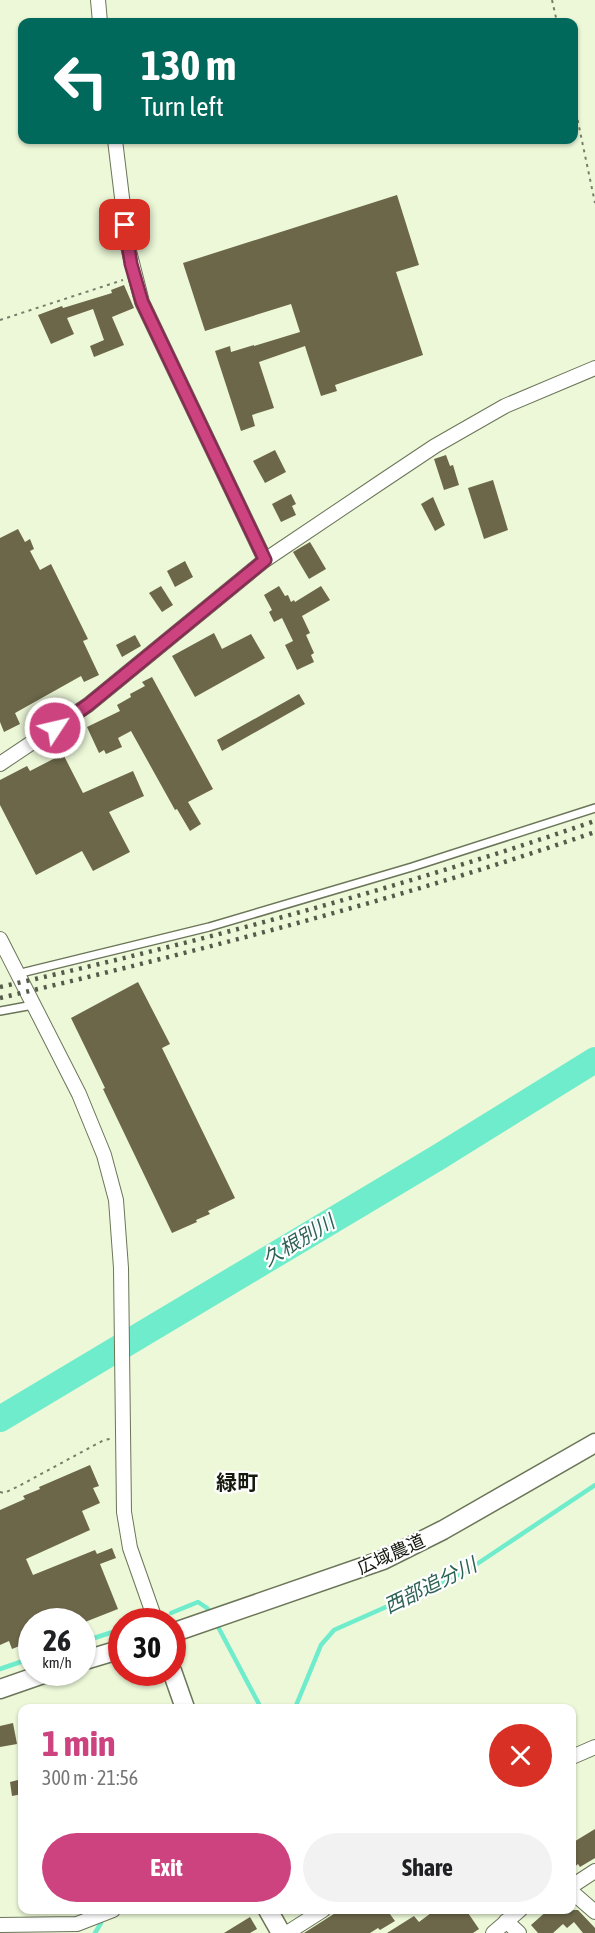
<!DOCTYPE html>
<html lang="en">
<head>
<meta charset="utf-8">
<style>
	:root { --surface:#fff; --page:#f2f2f2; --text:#202124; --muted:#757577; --accent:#cc437f }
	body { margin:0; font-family:"Asap Condensed","Noto Sans JP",sans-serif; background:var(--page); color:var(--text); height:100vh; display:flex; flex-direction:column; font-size:22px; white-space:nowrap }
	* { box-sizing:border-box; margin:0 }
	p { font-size:20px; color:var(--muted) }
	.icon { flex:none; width:33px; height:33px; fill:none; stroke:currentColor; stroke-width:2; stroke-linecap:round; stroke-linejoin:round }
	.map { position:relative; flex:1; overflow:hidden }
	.sheet { position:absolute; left:18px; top:1704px; width:558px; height:210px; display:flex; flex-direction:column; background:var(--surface); border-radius:12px; box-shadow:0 2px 4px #0004 }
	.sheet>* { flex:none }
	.hud { position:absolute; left:18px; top:18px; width:560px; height:126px; border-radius:12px; box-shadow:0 2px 4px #0004; background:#00695c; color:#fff; overflow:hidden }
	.speed { position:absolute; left:18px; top:1608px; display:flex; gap:12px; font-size:30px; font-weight:700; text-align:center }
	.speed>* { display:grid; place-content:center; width:78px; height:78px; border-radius:50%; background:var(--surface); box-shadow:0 2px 4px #0004; line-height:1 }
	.speed small { font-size:15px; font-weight:400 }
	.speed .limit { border:9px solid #d22; background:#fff; color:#111 }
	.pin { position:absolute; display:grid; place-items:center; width:51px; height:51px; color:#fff; margin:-26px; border-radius:12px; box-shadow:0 3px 9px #0006 }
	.me { position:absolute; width:66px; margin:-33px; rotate:55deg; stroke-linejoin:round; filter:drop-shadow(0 0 4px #0008) }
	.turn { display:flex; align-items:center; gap:21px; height:126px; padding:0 24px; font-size:27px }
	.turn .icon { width:78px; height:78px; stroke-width:2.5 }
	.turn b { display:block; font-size:42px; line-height:51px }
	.round { display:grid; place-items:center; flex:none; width:63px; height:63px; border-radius:32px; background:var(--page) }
	.summary { display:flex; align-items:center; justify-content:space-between; height:102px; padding:0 24px }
	h1 { font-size:36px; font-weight:700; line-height:45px; color:var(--accent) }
	.cta { display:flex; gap:12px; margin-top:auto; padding:12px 24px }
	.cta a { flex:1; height:69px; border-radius:36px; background:var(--accent); color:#fff; font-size:24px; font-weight:700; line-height:69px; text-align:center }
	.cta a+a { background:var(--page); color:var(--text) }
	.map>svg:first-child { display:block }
</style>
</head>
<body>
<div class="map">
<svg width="595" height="1933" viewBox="0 0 595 1933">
	<rect width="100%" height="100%" fill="#ecf8d8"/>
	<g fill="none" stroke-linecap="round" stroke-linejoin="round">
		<g stroke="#6feccc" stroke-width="4.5">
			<polyline points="171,1613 198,1602 207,1608 212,1616"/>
			<polyline points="216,1623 261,1708"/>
			<polyline points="82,1642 122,1629"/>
			<polyline points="0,1669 32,1658"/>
			<polyline points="295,1708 321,1645 334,1630 465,1572 595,1485"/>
			<polyline points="95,1933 101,1923 101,1918"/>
		</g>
		<polyline stroke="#6feccc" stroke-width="26" points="0,1419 437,1158 595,1060"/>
	</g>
	<g fill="#6c6749">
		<polygon points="397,195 419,265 396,272 423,355 335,385 337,391 321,396 305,346 259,362 274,408 252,415 255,426 241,431 215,351 230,346 231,352 254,345 254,346 300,332 291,304 205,331 183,263"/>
		<polygon points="124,285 134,308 112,317 124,345 94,357 90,346 104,340 93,309 67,318 74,334 51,344 38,315 62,306 63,308 112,293 111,290"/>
		<polygon points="275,450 286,472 265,483 253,461"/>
		<polygon points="446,455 450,466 453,465 459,485 444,490 434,459"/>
		<polygon points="493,480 508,530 484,539 468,488"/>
		<polygon points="291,494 296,504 292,506 296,515 281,522 272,504"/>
		<polygon points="433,497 445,525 435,531 421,504"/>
		<polygon points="18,529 25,542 30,539 34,549 30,551 40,570 51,564 88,639 83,641 99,675 84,682 81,676 15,713 20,724 4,732 0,722 0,538"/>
		<polygon points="310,542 326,569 309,579 293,552"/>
		<polygon points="185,561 193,577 175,587 167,571"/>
		<polygon points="161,586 173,605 162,612 149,593"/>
		<polygon points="279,586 285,596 288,595 291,602 294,600 295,602 321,586 330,600 302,616 310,633 306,635 314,653 311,655 314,662 297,670 285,645 293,641 282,618 274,622 269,612 272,610 264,595"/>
		<polygon points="214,633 222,649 251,634 265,658 195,697 172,656"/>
		<polygon points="135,635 141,646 122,657 116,645"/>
		<polygon points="152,677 213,789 188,802 201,824 190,831 177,809 175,810 131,731 118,738 122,747 106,754 104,750 99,753 87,727 120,711 117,705 131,697 130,694 145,686 142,682"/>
		<polygon points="299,694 305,704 222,751 217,740"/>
		<polygon points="63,754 83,793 133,771 144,796 109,812 130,852 93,871 82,851 36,875 0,805 0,780 27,766 30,771"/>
		<polygon points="138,982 170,1044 162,1048 235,1198 208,1211 210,1214 196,1220 197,1222 172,1233 103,1089 105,1088 71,1018"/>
		<polygon points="90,1465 99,1486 93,1488 100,1503 82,1511 90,1530 26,1559 33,1575 95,1550 97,1554 112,1548 116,1558 100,1564 118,1609 85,1622 32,1622 32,1641 12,1649 9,1641 0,1645 0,1510 25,1499 23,1496 40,1489 39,1487"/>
		<polygon points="13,1723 17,1744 0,1747 0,1726"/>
		<polygon points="22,1779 22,1794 12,1796 10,1782"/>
		<polygon points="595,1829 595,1858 580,1867 578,1864 572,1869 572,1843"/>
		<polygon points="340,1910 387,1910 395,1921 380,1930 378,1928 370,1933 304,1933"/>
		<polygon points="435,1910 466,1910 479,1929 473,1933 387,1933 414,1916 419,1922"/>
		<polygon points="548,1910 578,1910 595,1928 595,1933 583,1933 574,1922 567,1928 563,1924 553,1933 538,1933 531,1925"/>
		<polygon points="250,1917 257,1929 250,1933 224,1933"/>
	</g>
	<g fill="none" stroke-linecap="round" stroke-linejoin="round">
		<defs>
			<g id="lane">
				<polyline points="17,974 209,927 412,867 595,808"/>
				<polyline points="0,1011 33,1005"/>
			</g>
			<g id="street">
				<polyline points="98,0 100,22"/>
				<polyline points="115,140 128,247 142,302 265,560"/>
				<polyline points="0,764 88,705 265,560 381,482 435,446 505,406 595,368"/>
				<polyline points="0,939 79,1094 104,1155 116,1200 121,1268 124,1512 130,1548 156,1622"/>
				<polyline points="572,1757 595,1747"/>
				<polyline points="572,1886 595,1871"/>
				<polyline points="572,1892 595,1912"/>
				<polyline points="506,1921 519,1933"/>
				<polyline points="0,1925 77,1924 113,1910"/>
				<polyline points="287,1933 323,1910"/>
				<polyline points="493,1933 520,1910"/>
			</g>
			<g id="secondary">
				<polyline points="172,1633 383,1560 443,1530 595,1443"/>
				<polyline points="82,1661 122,1649"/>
				<polyline points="172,1671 185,1708"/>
				<polyline points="0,1689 49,1672"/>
				<polyline points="268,1910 281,1933"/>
			</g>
		</defs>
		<use href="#lane" stroke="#6b7558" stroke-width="10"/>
		<use href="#street" stroke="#6b7558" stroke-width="16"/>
		<use href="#secondary" stroke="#6b7558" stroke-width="21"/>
		<g stroke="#767e69" stroke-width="2" stroke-dasharray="3 4.5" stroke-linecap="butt">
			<polyline points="552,0 557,22"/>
			<polyline points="573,98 595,203"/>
			<polyline points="0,320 123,280"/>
			<polyline points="0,1492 4,1493 17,1487 104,1440 110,1439"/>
		</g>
		<use href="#lane" stroke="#fff" stroke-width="7"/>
		<use href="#street" stroke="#fff" stroke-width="14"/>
		<use href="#secondary" stroke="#fff" stroke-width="18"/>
		<g stroke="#555b4a" stroke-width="4.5" stroke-dasharray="3 6" stroke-linecap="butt">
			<path d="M 0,987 C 201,942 400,888 595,821"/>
			<path d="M 0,998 C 200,951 400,899 595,832"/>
		</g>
	</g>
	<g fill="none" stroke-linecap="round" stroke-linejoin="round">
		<defs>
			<polyline id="route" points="55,728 88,705 265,560 142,302 131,264 125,225"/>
		</defs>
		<use href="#route" stroke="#852c53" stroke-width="15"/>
		<use href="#route" stroke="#cc437f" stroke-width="10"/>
	</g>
	<g text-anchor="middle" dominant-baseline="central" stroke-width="4.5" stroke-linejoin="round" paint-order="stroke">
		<g font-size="18" fill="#15190e" stroke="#fff">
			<text transform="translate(391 1554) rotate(-24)">広域農道</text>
		</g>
		<g font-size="20" font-style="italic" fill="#2e6255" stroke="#fff">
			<text transform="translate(298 1240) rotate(-31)">久根別川</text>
			<text transform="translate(430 1585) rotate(-26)">西部追分川</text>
		</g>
		<g font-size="21" font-weight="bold" fill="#15190e" stroke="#fff">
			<text x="237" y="1482">緑町</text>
		</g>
	</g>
</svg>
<div class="speed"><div>26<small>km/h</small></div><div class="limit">30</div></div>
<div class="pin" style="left:125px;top:225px;background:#d93025"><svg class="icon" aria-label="arrive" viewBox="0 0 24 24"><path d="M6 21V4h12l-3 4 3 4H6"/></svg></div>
<svg class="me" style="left:55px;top:728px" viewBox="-20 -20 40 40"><circle r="17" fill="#cc437f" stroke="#fff" stroke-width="3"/><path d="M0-11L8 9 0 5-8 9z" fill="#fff"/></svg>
<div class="hud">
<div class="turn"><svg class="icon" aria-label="left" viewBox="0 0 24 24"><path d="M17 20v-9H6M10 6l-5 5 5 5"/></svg><div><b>130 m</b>Turn left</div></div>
</div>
<section class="sheet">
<div class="summary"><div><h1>1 min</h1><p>300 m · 21:56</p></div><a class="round" style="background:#d93025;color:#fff"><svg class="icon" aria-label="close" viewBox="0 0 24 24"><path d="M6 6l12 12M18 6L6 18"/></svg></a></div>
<div class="cta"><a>Exit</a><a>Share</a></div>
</section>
</div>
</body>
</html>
